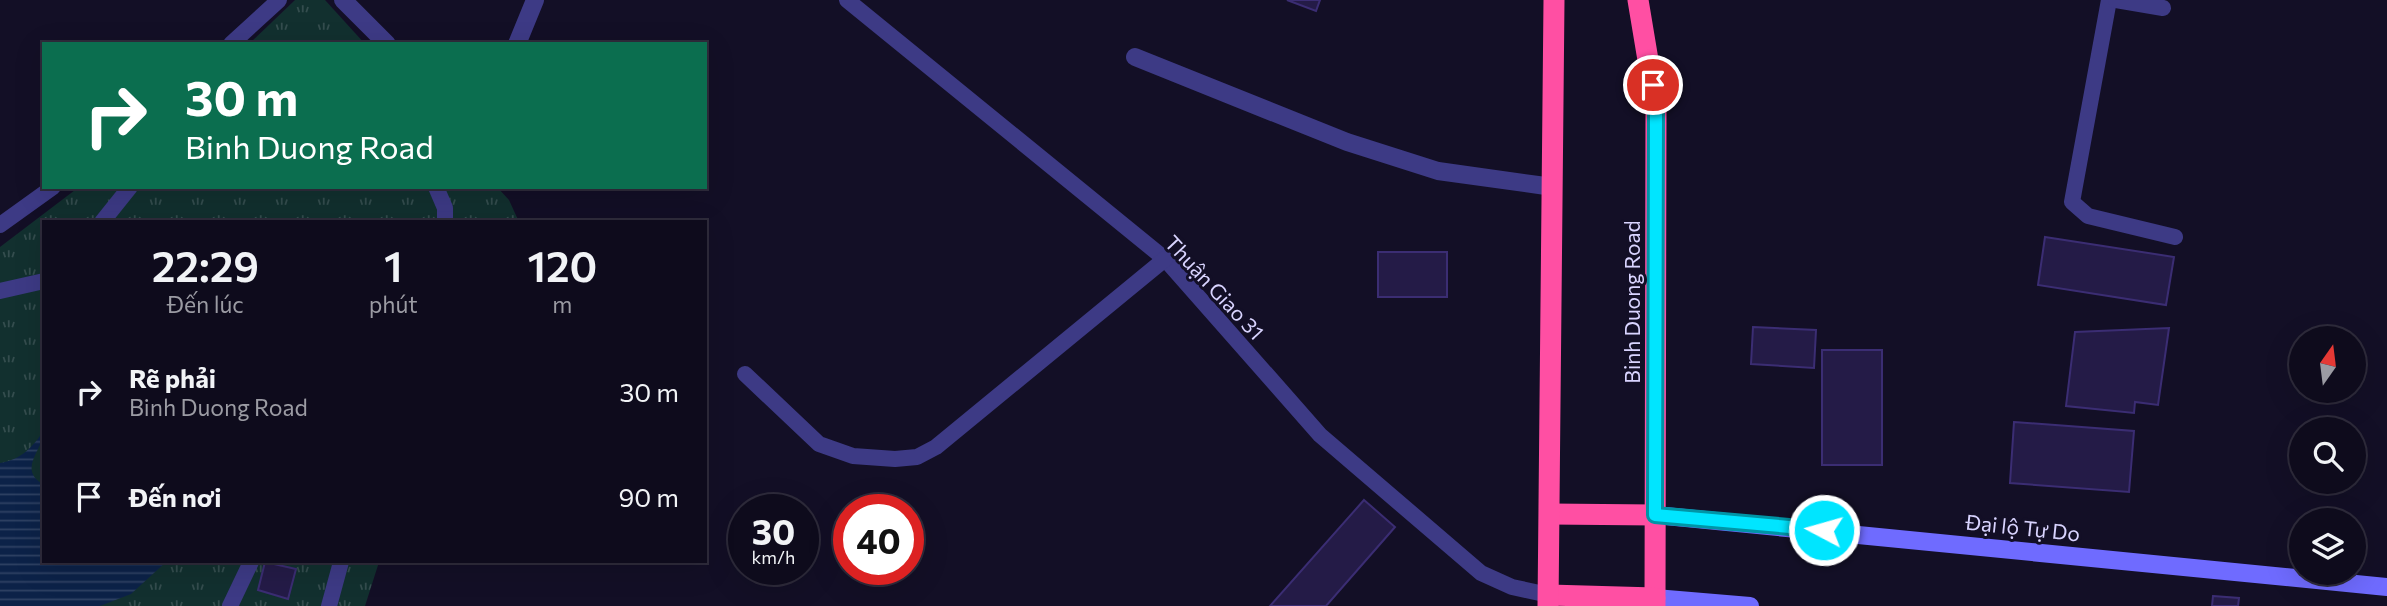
<!DOCTYPE html>
<html lang="vi">
<head>
<meta charset="utf-8">
<style>
	:root { --surface:#0e0b1c; --page:#171425; --text:#f1f3f6; --muted:#9b9ba3; --line:#2e2b3b }
	body { margin:0; font-family:Commissioner,sans-serif; background:var(--page); color:var(--text); height:100vh; display:flex; flex-direction:column; font-size:26px; white-space:nowrap }
	* { box-sizing:border-box; margin:0 }
	p { font-size:23px; color:var(--muted) }
	.icon { flex:none; width:38px; height:38px; fill:none; stroke:currentColor; stroke-width:2; stroke-linecap:round; stroke-linejoin:round }
	.map { position:relative; flex:1; overflow:hidden }
	.details { position:absolute; left:42px; top:220px; width:665px; height:343px; display:flex; flex-direction:column; background:var(--surface); border-radius:0px; box-shadow:0 7px 28px #0002,0 0 0 2px var(--line) }
	.details>* { flex:none }
	.guide { position:absolute; left:42px; top:42px; width:665px; height:147px; border-radius:0px; box-shadow:0 7px 28px #0002,0 0 0 2px var(--line); background:#0b6e4f; color:#fff; overflow:hidden }
	.needle { width:46px; rotate:14deg }
	.fabs { position:absolute; left:2289px; top:326px; display:grid; gap:14px }
	.fabs a { display:grid; place-items:center; width:77px; height:77px; border-radius:50%; background:var(--surface); box-shadow:0 7px 28px #0002,0 0 0 2px var(--line); font-size:35px }
	.speed { position:absolute; left:728px; top:494px; display:flex; gap:14px; font-size:35px; font-weight:700; text-align:center }
	.speed>* { display:grid; place-content:center; width:91px; height:91px; border-radius:50%; background:var(--surface); box-shadow:0 7px 28px #0002,0 0 0 2px var(--line); line-height:1 }
	.speed small { font-size:18px; font-weight:400 }
	.speed .limit { border:10px solid #d22; background:#fff; color:#111 }
	.pin { position:absolute; display:grid; place-items:center; width:60px; height:60px; color:#fff; margin:-30px; border:4px solid #fff; border-radius:50%; box-shadow:0 2px 7px #0007 }
	.me { position:absolute; width:77px; margin:-38px; rotate:276deg; stroke-linejoin:round; filter:drop-shadow(0 0 5px #0008) }
	.turn { display:flex; align-items:center; gap:24px; height:147px; padding:0 28px; font-size:32px }
	.turn .icon { width:91px; height:91px; stroke-width:2.5 }
	.turn b { display:block; font-size:49px; line-height:60px }
	.eta { display:flex; justify-content:space-evenly; align-items:center; height:119px; text-align:center }
	.eta b { font-size:42px; font-weight:600; line-height:49px }
	ul { padding:0; list-style:none }
	li { display:flex; align-items:center; gap:21px; height:105px; padding:0 28px }
	li div { flex:1 }
	li b { display:block; font-size:26px }
	li em { font-style:normal }
	.map>svg:first-child { display:block }
</style>
</head>
<body>
<div class="map">
<svg width="2387" height="606" viewBox="0 0 2387 606">
	<defs>
		<pattern id="grass-tufts" width="24" height="20" patternUnits="userSpaceOnUse" patternTransform="scale(1.75)"><rect width="24" height="20" fill="#12302f"/><path d="M3 7l-1-3M5 7V3M7 7l1-3M15 17l-1-3M17 17v-4M19 17l1-3" fill="none" stroke="#344d4e"/></pattern>
		<pattern id="water-rules" width="6" height="5" patternUnits="userSpaceOnUse" patternTransform="scale(1.75)"><rect width="6" height="5" fill="#0c2248"/><path d="M0 2.5h6" fill="none" stroke="#2f4163"/></pattern>
	</defs>
	<rect width="100%" height="100%" fill="#130f26"/>
	<g fill="url(#grass-tufts)">
		<polygon points="295,0 325,0 365,44 249,44"/>
		<polygon points="79,187 497,187 509,200 519,222 44,222 44,562 379,562 365,606 0,606 0,247"/>
	</g>
	<path fill="url(#water-rules)" d="M 44,430 C 44,450 16,469 44,485 L 44,562 L 166,562 L 131,594 L 100,606 L 0,606 L 0,463 C 22,459 32,448 44,430 Z"/>
	<g fill="#241b47" stroke="#3b2d73" stroke-width="2">
		<polygon points="1287,0 1320,0 1316,11"/>
		<polygon points="2045,237 2174,257 2166,305 2038,285"/>
		<rect x="1378" y="252" width="69" height="45"/>
		<polygon points="1753,327 1816,330 1814,368 1751,364"/>
		<polygon points="2169,328 2158,405 2135,402 2134,413 2066,406 2075,332"/>
		<rect x="1822" y="350" width="60" height="115"/>
		<polygon points="2014,422 2134,431 2129,492 2010,483"/>
		<polygon points="1364,500 1395,527 1326,606 1270,606"/>
		<polygon points="265,562 296,569 288,599 258,590"/>
		<polygon points="2213,596 2239,598 2238,606 2212,606"/>
	</g>
	<g fill="none" stroke-linecap="round" stroke-linejoin="round">
		<g stroke="#3d3a85" stroke-width="16">
			<polyline points="847,0 1165,259 1320,435 1481,573 1512,587 1549,595"/>
			<polyline points="2109,0 2072,202 2088,216 2175,237"/>
			<polyline points="2116,0 2163,8"/>
			<polyline points="231,44 279,0"/>
			<polyline points="436,187 445,208 445,222"/>
			<polyline points="102,222 130,187"/>
			<polyline points="0,225 53,187"/>
			<polyline points="0,291 44,281"/>
			<polyline points="745,374 819,444 853,456 895,459 917,457 936,447 1165,259"/>
			<polyline points="230,606 251,562"/>
			<polyline points="329,606 341,562"/>
		</g>
		<g stroke="#3d3a85" stroke-width="18">
			<polyline points="343,0 387,44"/>
			<polyline points="517,44 535,0"/>
			<polyline points="1135,57 1347,142 1438,171 1553,187"/>
		</g>
		<g stroke="#6f6bff" stroke-width="18">
			<polyline points="1655,515 2387,587"/>
			<polyline points="1655,598 1750,606"/>
		</g>
		<g stroke="#ff4fa3" stroke-width="21">
			<polyline points="1638,0 1656,108 1655,606"/>
			<polyline points="1550,514 1655,515"/>
			<polyline points="1549,595 1655,598"/>
			<polyline points="1548,606 1554,0"/>
		</g>
	</g>
	<g fill="none" stroke-linecap="round" stroke-linejoin="round">
		<defs>
			<polyline id="route" points="1653,85 1656,108 1655,515 1824,530"/>
		</defs>
		<use href="#route" stroke="#0095a6" stroke-width="18"/>
		<use href="#route" stroke="#00e5ff" stroke-width="12"/>
	</g>
	<g text-anchor="middle" dominant-baseline="central" stroke-width="6" stroke-linejoin="round" paint-order="stroke">
		<g font-size="21" fill="#d9d4ff" stroke="#130f26">
			<text transform="translate(1215 287) rotate(47)">Thuận Giao 31</text>
			<text transform="translate(1631 302) rotate(-90)">Binh Duong Road</text>
			<text transform="translate(2023 527) rotate(6)">Đại lộ Tự Do</text>
		</g>
	</g>
</svg>
<div class="fabs">
<a><svg class="needle" viewBox="-14 -14 28 28"><path d="M0-13l5 13h-10z" fill="#e53935"/><path d="M0 13l5-13h-10z" fill="#9b9ba3"/></svg></a>
<a><svg class="icon" aria-label="search" viewBox="0 0 24 24"><circle cx="10" cy="10" r="6"/><path d="M15 15l6 6"/></svg></a>
<a><svg class="icon" aria-label="layers" viewBox="0 0 24 24"><path d="M12 4l9 5-9 5-9-5zM3 14l9 5 9-5"/></svg></a>
</div>
<div class="speed"><div>30<small>km/h</small></div><div class="limit">40</div></div>
<div class="pin" style="left:1653px;top:85px;background:#d93025"><svg class="icon" aria-label="arrive" viewBox="0 0 24 24"><path d="M6 21V4h12l-3 4 3 4H6"/></svg></div>
<svg class="me" style="left:1824px;top:530px" viewBox="-20 -20 40 40"><circle r="17" fill="#00e5ff" stroke="#fff" stroke-width="3"/><path d="M0-11L8 9 0 5-8 9z" fill="#fff"/></svg>
<div class="guide">
<div class="turn"><svg class="icon" aria-label="right" viewBox="0 0 24 24"><path d="M7 20v-9h11M14 6l5 5-5 5"/></svg><div><b>30 m</b>Binh Duong Road</div></div>
</div>
<section class="details">
<div class="eta">
<div><b>22:29</b><p>Đến lúc</p></div>
<div><b>1</b><p>phút</p></div>
<div><b>120</b><p>m</p></div>
</div>
<ul>
<li><svg class="icon" aria-label="right" viewBox="0 0 24 24"><path d="M7 20v-9h11M14 6l5 5-5 5"/></svg><div><b>Rẽ phải</b><p>Binh Duong Road</p></div><em>30 m</em></li>
<li><svg class="icon" aria-label="arrive" viewBox="0 0 24 24"><path d="M6 21V4h12l-3 4 3 4H6"/></svg><div><b>Đến nơi</b></div><em>90 m</em></li>
</ul>
</section>
</div>
</body>
</html>
